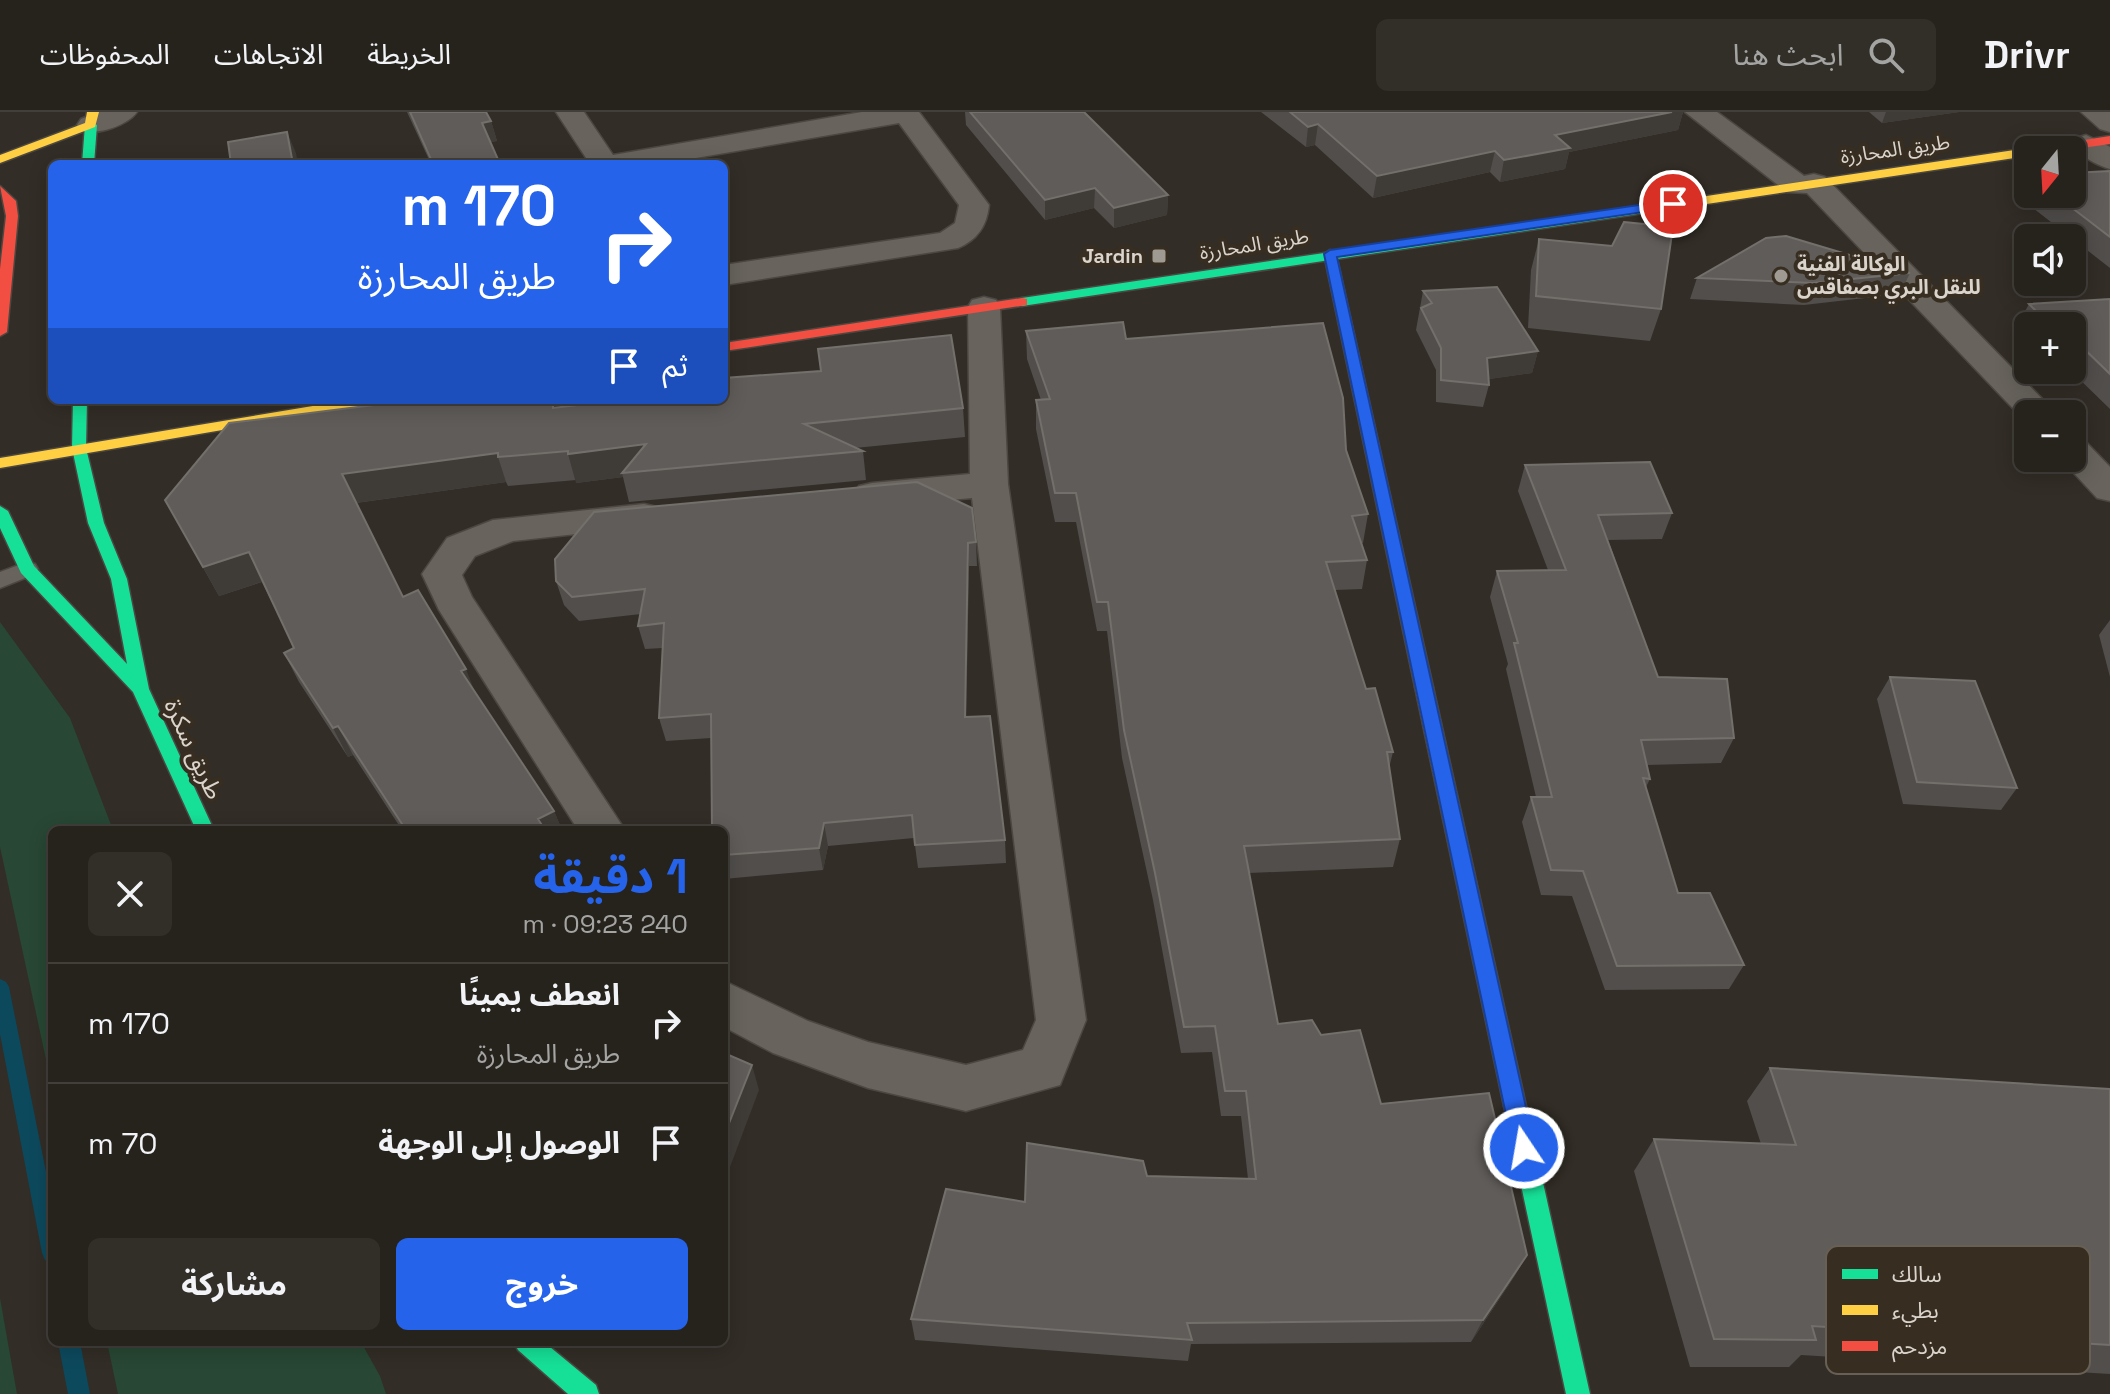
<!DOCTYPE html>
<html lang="ar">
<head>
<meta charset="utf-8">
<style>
	:root { --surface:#26221c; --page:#322f29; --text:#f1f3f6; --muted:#a4a4a3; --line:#423f3b; --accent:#2563eb }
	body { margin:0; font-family:"Space Grotesk","Noto Sans Arabic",sans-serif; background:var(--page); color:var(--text); direction:rtl; height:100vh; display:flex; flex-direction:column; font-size:30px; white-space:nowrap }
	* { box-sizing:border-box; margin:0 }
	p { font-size:26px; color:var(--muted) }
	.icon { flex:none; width:44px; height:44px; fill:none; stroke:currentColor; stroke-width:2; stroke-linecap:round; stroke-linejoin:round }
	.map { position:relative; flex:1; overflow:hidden; direction:ltr }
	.sheet { position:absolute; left:48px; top:714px; width:680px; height:520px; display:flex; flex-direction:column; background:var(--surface); border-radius:12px; box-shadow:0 4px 20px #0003,0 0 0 2px var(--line); direction:rtl }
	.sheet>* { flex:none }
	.guide { position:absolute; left:48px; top:48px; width:680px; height:244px; border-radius:12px; box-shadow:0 4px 20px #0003,0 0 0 2px var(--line); direction:rtl; background:#2563eb; color:#fff; overflow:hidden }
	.needle { width:52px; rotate:198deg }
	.tools { position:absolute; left:2014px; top:24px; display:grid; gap:16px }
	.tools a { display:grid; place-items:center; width:72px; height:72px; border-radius:12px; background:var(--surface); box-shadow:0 4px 20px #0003,0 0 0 2px var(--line); font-size:40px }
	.pin { position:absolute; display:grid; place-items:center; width:68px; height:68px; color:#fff; margin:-34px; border:4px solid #fff; border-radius:50%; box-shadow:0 2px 8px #0007 }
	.me { position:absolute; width:88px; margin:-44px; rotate:348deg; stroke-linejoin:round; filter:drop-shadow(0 0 6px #0008) }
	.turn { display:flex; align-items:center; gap:28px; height:168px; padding:0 40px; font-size:36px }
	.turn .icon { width:104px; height:104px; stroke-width:2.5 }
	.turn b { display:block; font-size:56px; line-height:68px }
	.then { display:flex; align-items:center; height:76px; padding:0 40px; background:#0003; gap:16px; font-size:30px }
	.round { display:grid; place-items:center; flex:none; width:84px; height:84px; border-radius:12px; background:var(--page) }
	.summary { display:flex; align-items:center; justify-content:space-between; height:136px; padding:0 40px }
	h1 { font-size:48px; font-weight:700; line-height:60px; color:var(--accent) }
	.action { display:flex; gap:16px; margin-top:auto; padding:16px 40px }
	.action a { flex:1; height:92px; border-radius:12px; background:var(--accent); color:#fff; font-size:32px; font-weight:700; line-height:92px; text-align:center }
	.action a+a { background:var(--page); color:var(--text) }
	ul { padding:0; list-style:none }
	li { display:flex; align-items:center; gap:24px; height:120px; padding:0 40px; border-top:2px solid var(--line) }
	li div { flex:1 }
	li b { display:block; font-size:30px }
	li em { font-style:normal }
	header { display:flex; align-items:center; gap:48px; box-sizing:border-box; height:112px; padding:0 40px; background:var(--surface); border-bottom:2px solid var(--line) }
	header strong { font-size:38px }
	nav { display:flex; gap:44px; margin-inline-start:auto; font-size:28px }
	.search { width:560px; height:72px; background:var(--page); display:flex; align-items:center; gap:20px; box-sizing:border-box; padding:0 28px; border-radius:12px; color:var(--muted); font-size:30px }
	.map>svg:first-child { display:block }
</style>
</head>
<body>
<header>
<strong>Drivr</strong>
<div class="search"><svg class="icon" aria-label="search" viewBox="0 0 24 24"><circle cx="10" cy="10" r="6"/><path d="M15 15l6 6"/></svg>ابحث هنا</div>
<nav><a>الخريطة</a><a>الاتجاهات</a><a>المحفوظات</a></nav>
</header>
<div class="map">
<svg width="2110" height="1282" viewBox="0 0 2110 1282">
	<rect width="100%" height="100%" fill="#322d26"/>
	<g fill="#284734">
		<polygon points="0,510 70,606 113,718 52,718 52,975 0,735"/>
		<polygon points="0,1186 17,1282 0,1282"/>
		<polygon points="107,1230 361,1230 380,1264 386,1282 118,1282"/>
	</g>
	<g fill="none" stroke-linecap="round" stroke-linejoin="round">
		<g fill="#0d495d" fill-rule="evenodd">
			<polygon points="0,867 6,870 9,875 52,1090 52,1151 45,1148 42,1141 0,922"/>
			<polygon points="58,1230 80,1230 90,1282 68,1282"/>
		</g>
		<defs>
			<polygon id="lane" points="27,450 35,452 38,457 35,462 0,476 0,460"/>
			<g id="street">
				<path d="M 98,0 L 137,0 C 127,14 97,23 81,19 L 77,13 L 81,7 Z"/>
				<path d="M 556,0 L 584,0 L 613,43 L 862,0 L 919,0 L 989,93 C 987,114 977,128 958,136 L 724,173 L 724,153 L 940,121 L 955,111 L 959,93 L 899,11 L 661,52 L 590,52 Z"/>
				<polygon points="1685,0 1717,0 1804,64 1814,62 1825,65 2057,302 2028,302 2026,310 1807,81 1787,80"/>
				<polygon points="2081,0 2110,0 2110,20 2100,17"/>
				<path d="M 2086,23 L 2110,35 L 2110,57 C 2096,53 2080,44 2072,32 L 2076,26 Z"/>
				<polygon points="984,185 996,188 1000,195 1008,372 1086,908 1060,973 966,999 868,976 773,941 724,915 724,869 808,909 868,930 966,953 1023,938 1036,908 972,386 872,395 859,392 853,383 859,374 872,371 970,362 968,195 972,188"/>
				<polygon points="2072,326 2085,329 2110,355 2110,389 2097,386 2060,346 2072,346"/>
				<polygon points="644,392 657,395 663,404 657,413 513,429 475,444 462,463 472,485 625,718 578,718 439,498 422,462 447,426 493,408"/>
			</g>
			<g id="fast">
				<polygon points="91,10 97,13 94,52 82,52 85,13"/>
				<polygon points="1680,88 1686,92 1684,95 1022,194 1015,190 1022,186"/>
				<polygon points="73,288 87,288 86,336 104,411 127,467 149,577 214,718 196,718 133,580 21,461 0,416 0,394 8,399 34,454 127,552 111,467 88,411 72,336"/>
				<polygon points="1515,984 1523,987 1526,994 1590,1282 1566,1282 1504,994 1507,987"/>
				<polygon points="514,1230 544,1230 596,1273 599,1282 568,1282 518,1238"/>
			</g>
			<g id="slow">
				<polygon points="87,0 99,0 95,15 0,51 0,43 85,11"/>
				<polygon points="2028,36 2033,38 2028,38 2028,44 1680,96 1674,92 1680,88"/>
				<polygon points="349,288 382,288 375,292 0,356 0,346"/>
				<polygon points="1424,569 1433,575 1526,994 1523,1001 1515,1004 1507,1001 1504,994 1415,575"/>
			</g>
			<g id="jam">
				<polygon points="2110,24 2110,32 2068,38 2039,38 2045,34"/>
				<polygon points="0,74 16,89 18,104 7,220 0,224 0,157 6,104"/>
				<polygon points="1330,138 1336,142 1433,575 1424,581 1415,575 1324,142"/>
				<polygon points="1022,186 1027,187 1027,193 724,239 724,231"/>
			</g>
		</defs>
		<use href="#lane" stroke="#4c4841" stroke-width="3"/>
		<use href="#street" stroke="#4c4841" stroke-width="3"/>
		<use href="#fast" stroke="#4c4841" stroke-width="3"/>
		<use href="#slow" stroke="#4c4841" stroke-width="3"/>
		<use href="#jam" stroke="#4c4841" stroke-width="3"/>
		<use href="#lane" fill="#68645d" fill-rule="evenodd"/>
		<use href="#street" fill="#68645d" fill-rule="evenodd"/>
		<use href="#fast" fill="#16e098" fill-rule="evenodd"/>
		<use href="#slow" fill="#ffcf43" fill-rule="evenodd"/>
		<use href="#jam" fill="#f24e42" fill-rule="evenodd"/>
	</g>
	<g fill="#514e4c">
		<polygon points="407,0 486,0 491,9 497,29 490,30 500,52 431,52"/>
		<polygon points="965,0 1084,0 1168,83 1167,103 1114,116 1094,96 1045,108 966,13"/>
		<polygon points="1261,0 1683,0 1678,18 1569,40 1565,57 1500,70 1490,60 1373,86 1315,33 1306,35"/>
		<polygon points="1869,0 1959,0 1882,11"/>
		<polygon points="2110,59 2110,156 2019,85 2028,68 2028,82 2072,82"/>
		<polygon points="1539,127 1661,197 1650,229 1528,216 1531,158"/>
		<polygon points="1910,161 1900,182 1804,193 1690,187 1697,166"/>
		<polygon points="1423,179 1538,239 1532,261 1489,267 1489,273 1483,295 1436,290 1436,258 1416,218"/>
		<polygon points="2110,187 2110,297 2070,258 2072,258 2072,214 2028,214 2028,225 2017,214 2029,192"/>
		<polygon points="1026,219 1126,227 1346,338 1368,402 1363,431 1362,431 1367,448 1362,477 1335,478 1366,577 1393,640 1389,656 1400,727 1393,755 1249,761 1278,912 1321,923 1381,992 1527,1143 1514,1165 1471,1230 1191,1232 1188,1249 915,1228 911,1207 1025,1090 1147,1064 1248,1067 1241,1004 1221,1004 1212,940 1181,941 1153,788 1122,646 1107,519 1097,519 1076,410 1055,410 1036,317 1036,288 1041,288 1027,247"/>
		<polygon points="414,288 559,288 561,295 963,296 965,325 855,336 863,339 866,368 629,390 623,365 576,371 576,368 508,374 506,370 356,391 403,485 476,582 554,699 562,718 402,718 353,643 348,645 299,570 284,541 294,536 262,470 219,484 165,388"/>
		<polygon points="1525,353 1672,401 1662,427 1608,428 1658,565 1734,626 1721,651 1647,653 1650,667 1646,675 1678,781 1744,853 1729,877 1605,878 1572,784 1541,783 1522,710 1531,685 1536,685 1506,557 1508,552 1490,485 1497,459 1548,458 1518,379"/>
		<polygon points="976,430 977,454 969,454 966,605 1005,728 1006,751 918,756 914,726 828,734 823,758 724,767 724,718 711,626 666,629 659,606 663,536 645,537 638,514 641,502 579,509 564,493 556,469"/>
		<polygon points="2110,508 2110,565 2099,523"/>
		<polygon points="1890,565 2017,676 2001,698 1903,692 1877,587"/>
		<polygon points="1770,956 2110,977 2110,1262 1801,1243 1789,1255 1690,1255 1634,1059 1654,1027 1761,1032 1747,989"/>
	</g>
	<g fill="#3f3b37">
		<polygon points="1672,0 1683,0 1678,18 1569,40 1565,57 1500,70 1504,48 1555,23"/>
		<polygon points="1886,0 1959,0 1882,11"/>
		<polygon points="491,9 497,29 488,31 482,11"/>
		<polygon points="1318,12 1315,33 1306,35 1308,15"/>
		<polygon points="287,20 296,41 298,52 293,52"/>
		<polygon points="1495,39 1490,60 1373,86 1377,64"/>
		<polygon points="1095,76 1094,96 1045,108 1045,88"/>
		<polygon points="1168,83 1167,103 1114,116 1114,96"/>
		<polygon points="1538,239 1532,261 1482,268 1487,246"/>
		<polygon points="553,288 559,288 562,299 553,296"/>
		<polygon points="646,332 622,361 623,365 576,371 568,342"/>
		<polygon points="498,341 498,345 506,370 355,391 342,362"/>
		<polygon points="968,431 969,454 966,628 965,605"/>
		<polygon points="249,440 264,469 219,484 203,455"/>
		<polygon points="466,557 477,585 461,559"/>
		<polygon points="338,614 353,643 348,645 333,616"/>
		<polygon points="554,699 562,718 542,718 538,707"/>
		<polygon points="824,711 828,734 823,758 819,736"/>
		<polygon points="752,953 759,978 724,1071 724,1024"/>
		<polygon points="1527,1143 1514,1165 1471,1230 1483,1208"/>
	</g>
	<g fill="#605c59" stroke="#736f6b" stroke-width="2">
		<polygon points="410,0 486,0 491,9 482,11 500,52 433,52"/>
		<polygon points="970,0 1084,0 1168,83 1114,96 1095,76 1045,88"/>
		<polygon points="1290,0 1672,0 1555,23 1570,36 1504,48 1495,39 1377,64 1318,12 1308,15"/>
		<polygon points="287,20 293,52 231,52 228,30"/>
		<polygon points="2110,59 2110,125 2054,82 2072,82 2072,61"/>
		<polygon points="1624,110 1673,115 1661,197 1536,184 1539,127 1612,134"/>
		<polygon points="1786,124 1910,161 1813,171 1697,166 1766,126"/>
		<polygon points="1497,175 1538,239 1487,246 1489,273 1441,268 1441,236 1421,196 1432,191 1423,179"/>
		<polygon points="2110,187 2110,262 2075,228 2072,229 2072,214 2051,214 2029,192"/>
		<polygon points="1123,210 1126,227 1323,211 1343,286 1346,338 1368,402 1352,404 1367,448 1326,450 1366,577 1375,576 1393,640 1387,640 1400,727 1244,734 1278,912 1312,908 1321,923 1360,918 1381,992 1489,981 1527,1143 1483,1208 1187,1211 1192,1228 911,1207 946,1077 1025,1090 1027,1031 1143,1049 1147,1064 1256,1067 1246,979 1225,979 1215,914 1184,915 1155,761 1124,618 1108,490 1097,490 1076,381 1055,381 1036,288 1050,287 1026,219"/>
		<polygon points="951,223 963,296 804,312 863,339 622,361 646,332 568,342 568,339 498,345 498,341 342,362 403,485 418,478 466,557 461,559 554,699 538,707 545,718 406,718 338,614 333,616 284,541 294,536 249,440 203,455 165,388 229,311 414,288 553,288 553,296 621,288 724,288 724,266 821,259 818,237"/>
		<polygon points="1650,350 1672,401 1598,403 1658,565 1727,567 1734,626 1641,628 1650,667 1643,666 1678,781 1710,781 1744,853 1617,854 1583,759 1551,758 1531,685 1552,685 1514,531 1518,531 1497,459 1566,458 1525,353"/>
		<polygon points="917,370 972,396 976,430 968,431 965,605 990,604 1005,728 915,733 912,703 824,711 819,736 724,743 724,718 712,718 711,602 659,606 664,511 638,514 645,477 572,485 556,469 555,447 594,400"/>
		<polygon points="1890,565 1975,569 2017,676 1917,670"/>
		<polygon points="724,941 752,953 724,1024"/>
		<polygon points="1770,956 2110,977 2110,1233 1812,1214 1816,1228 1714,1227 1654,1027 1796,1033"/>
	</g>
	<polygon fill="#2563eb" stroke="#184099" stroke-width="2" points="1673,88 1678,89 1678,95 1337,145 1535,1036 1532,1043 1524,1046 1516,1043 1513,1036 1324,142 1330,138"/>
	<g fill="#9f9a92" stroke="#372e21" stroke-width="3">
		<rect x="1151" y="136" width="16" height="16" rx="4"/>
		<circle cx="1781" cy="164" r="8"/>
	</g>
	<g text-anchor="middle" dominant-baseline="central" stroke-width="8" stroke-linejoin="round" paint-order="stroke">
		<g font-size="20" fill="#dad4cc" stroke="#372e21">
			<text transform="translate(1895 37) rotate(-8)">طريق المحارزة</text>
			<text transform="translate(1254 132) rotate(-9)">طريق المحارزة</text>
		</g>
		<g font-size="20" font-weight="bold" fill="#dad4cc" stroke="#372e21" text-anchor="end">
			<text x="1143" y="144">Jardin</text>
			<text x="1797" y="152" text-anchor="start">الوكالة الفنية<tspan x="1797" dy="23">للنقل البري بصفاقس</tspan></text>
		</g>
		<g font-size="24" fill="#dad4cc" stroke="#372e21">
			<text transform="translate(194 637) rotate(65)">طريق سكرة</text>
		</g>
	</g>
	<rect x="1826" y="1134" width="264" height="128" rx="12" fill="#372e21" stroke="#686054" stroke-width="2"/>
	<rect x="1842" y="1157" width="36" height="10" fill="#16e098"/>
	<rect x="1842" y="1193" width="36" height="10" fill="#ffcf43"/>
	<rect x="1842" y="1229" width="36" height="10" fill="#f24e42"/>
	<g font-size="22" fill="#dad4cc">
		<text x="1892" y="1170">سالك</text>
		<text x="1892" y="1206">بطيء</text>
		<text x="1892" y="1242">مزدحم</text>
	</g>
</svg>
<div class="tools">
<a><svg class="needle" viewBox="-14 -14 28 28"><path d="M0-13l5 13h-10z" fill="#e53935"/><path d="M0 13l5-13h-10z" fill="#a4a4a3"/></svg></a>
<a><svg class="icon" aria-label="sound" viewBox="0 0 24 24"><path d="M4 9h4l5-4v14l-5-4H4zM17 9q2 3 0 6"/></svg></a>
<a>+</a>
<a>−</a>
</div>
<div class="pin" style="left:1673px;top:92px;background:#d93025"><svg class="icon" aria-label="arrive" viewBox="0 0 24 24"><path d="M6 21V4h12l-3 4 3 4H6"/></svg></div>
<svg class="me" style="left:1524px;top:1036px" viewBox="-20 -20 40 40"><circle r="17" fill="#2563eb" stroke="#fff" stroke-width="3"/><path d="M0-11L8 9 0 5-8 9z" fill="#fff"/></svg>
<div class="guide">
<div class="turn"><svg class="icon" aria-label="right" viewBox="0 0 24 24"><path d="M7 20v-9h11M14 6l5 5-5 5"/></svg><div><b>170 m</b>طريق المحارزة</div></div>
<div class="then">ثم<svg class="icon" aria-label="arrive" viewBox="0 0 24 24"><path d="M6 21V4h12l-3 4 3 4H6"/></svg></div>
</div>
<section class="sheet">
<div class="summary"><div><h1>1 دقيقة</h1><p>240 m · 09:23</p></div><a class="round"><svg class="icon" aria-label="close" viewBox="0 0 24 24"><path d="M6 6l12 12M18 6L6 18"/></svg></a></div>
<ul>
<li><svg class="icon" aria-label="right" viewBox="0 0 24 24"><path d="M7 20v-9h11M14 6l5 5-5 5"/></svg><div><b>انعطف يمينًا</b><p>طريق المحارزة</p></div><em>170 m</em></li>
<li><svg class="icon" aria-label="arrive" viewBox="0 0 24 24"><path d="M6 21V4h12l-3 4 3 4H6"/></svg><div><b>الوصول إلى الوجهة</b></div><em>70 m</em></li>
</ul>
<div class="action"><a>خروج</a><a>مشاركة</a></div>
</section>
</div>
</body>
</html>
